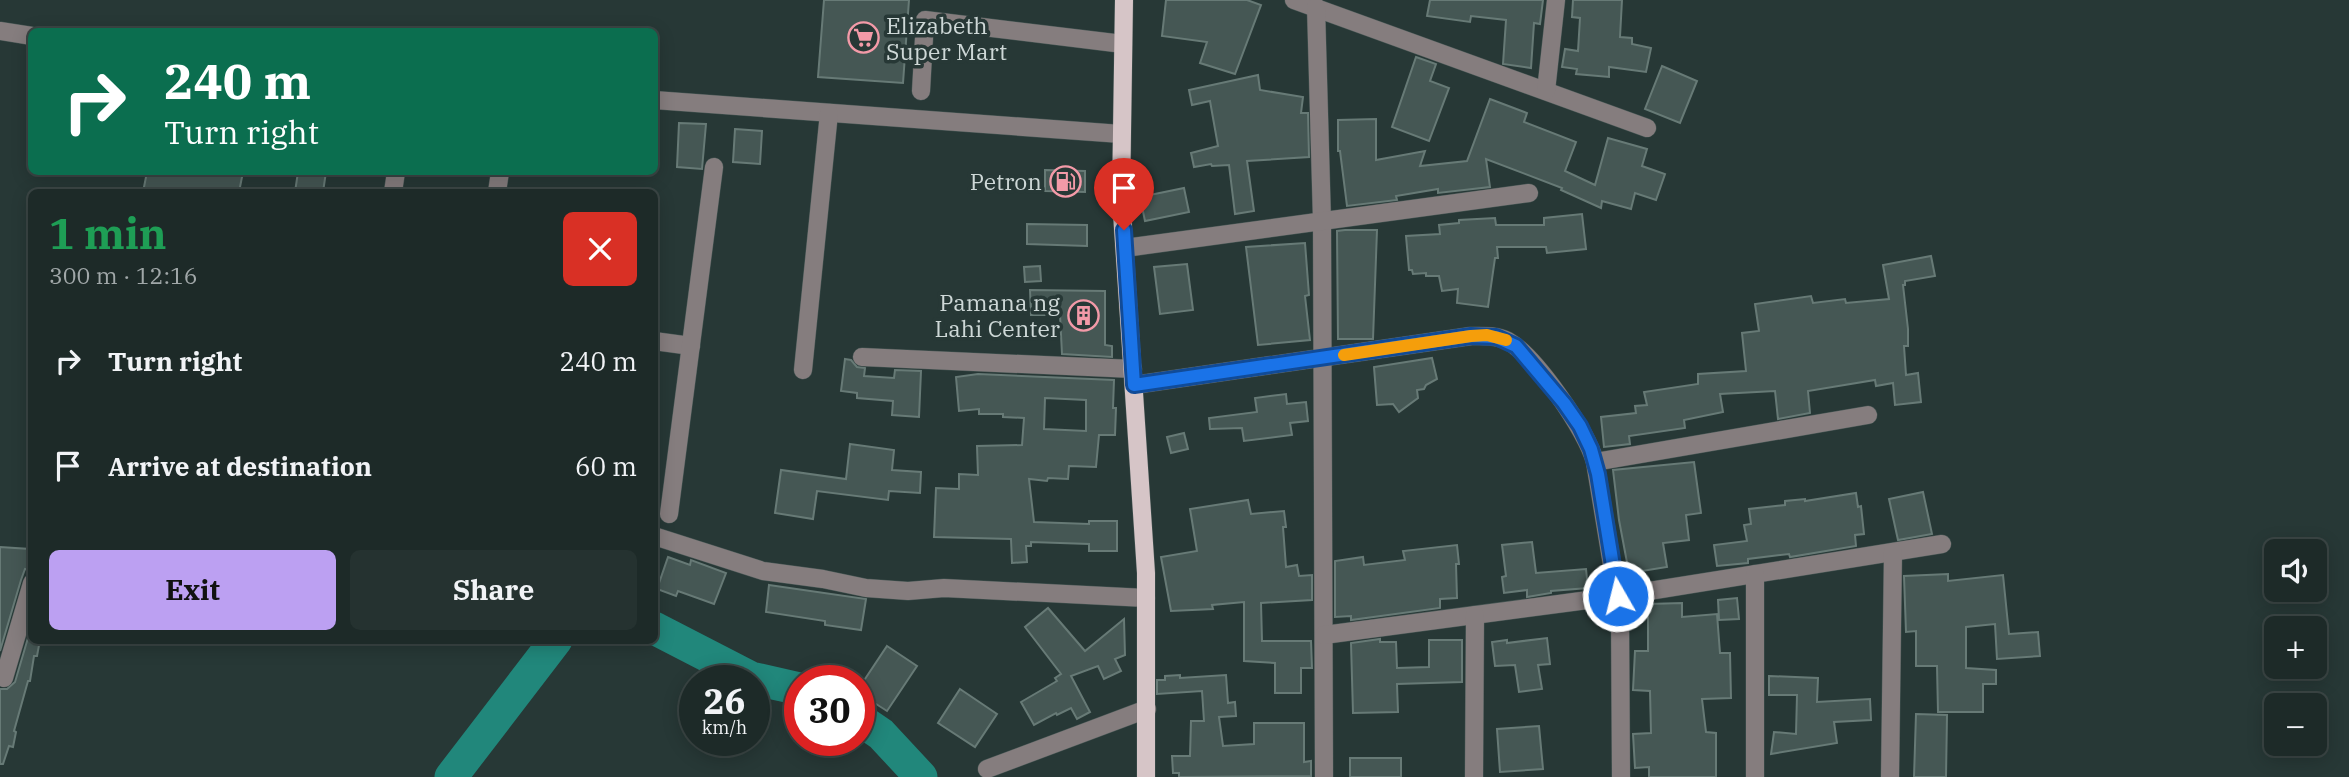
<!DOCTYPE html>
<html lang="en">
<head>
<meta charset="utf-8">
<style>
	:root { --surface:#1d2a28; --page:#253230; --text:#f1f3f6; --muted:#a0a7a8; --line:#3b4645; --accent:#bca0f2 }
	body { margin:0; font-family:"IBM Plex Serif",serif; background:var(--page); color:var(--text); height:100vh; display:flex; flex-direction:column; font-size:26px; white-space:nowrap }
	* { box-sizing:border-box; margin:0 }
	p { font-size:23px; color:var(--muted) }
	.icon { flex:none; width:38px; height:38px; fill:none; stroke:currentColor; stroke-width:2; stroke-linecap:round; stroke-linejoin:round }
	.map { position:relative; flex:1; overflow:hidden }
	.details { position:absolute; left:28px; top:189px; width:630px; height:455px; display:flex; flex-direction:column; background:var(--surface); border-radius:10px; box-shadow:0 4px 18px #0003,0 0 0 2px var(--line) }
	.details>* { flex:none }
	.top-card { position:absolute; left:28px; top:28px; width:630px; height:147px; border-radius:10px; box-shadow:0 4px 18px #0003,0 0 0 2px var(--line); background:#0b6e4f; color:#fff; overflow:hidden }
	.fabs { position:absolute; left:2264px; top:539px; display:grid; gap:14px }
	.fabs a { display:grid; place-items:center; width:63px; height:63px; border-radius:10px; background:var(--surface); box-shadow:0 4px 18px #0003,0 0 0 2px var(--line); font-size:35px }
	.speed { position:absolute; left:679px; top:665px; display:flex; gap:14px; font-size:35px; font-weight:700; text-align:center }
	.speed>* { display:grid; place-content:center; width:91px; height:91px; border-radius:50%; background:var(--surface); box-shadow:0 4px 18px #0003,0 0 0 2px var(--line); line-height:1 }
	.speed small { font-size:18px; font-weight:400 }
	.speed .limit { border:10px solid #d22; background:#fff; color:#111 }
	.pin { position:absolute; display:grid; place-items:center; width:60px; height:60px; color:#fff; margin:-72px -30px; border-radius:50% 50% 50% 0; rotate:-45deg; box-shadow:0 0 7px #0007 }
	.pin .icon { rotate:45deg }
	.me { position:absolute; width:77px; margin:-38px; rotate:352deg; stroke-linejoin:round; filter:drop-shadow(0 0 5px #0008) }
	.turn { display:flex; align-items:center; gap:24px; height:147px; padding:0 21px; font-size:32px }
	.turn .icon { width:91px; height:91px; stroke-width:2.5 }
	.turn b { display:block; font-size:49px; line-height:60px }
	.round { display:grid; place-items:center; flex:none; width:74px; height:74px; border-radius:10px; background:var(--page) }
	.headline { display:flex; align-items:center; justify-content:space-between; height:119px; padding:0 21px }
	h1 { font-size:42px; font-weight:700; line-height:52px; color:#1e9e55 }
	.button { display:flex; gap:14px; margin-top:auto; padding:14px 21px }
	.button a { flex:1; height:80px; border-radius:10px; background:var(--accent); color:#111; font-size:28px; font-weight:700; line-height:80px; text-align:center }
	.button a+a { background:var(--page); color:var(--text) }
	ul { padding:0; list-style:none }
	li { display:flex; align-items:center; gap:21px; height:105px; padding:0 21px }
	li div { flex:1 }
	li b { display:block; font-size:26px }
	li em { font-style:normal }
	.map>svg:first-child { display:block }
</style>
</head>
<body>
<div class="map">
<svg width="2349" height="777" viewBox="0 0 2349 777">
	<rect width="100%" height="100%" fill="#273836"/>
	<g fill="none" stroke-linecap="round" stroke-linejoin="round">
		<g stroke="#21877b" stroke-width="33">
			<polyline points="654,628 751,678 800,689"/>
			<polyline points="859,719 881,734 921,777"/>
			<polyline points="451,777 556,640"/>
		</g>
	</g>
	<g fill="#455754" stroke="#677a76" stroke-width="2" fill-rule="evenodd">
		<polygon points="824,0 909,0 903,83 818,77"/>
		<polygon points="1166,0 1247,0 1261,5 1235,74 1200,63 1207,42 1162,36"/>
		<polygon points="1430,0 1543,0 1540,24 1534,23 1531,68 1503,64 1506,20 1471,16 1470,22 1427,16"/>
		<polygon points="1573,0 1622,0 1620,37 1632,38 1632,44 1651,48 1646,72 1609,67 1609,77 1576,74 1577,69 1562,67 1565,49 1578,51 1580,18 1572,17"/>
		<polygon points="1416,57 1436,64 1430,81 1449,88 1429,141 1392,127"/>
		<polygon points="1662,66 1697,81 1680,123 1645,109"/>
		<polygon points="1258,75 1260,90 1303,97 1301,113 1308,113 1309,157 1247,161 1254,211 1235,214 1229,165 1212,166 1211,164 1194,167 1191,153 1218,146 1210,101 1192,105 1189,90"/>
		<polygon points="1490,99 1527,113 1524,122 1576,142 1565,171 1595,185 1608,138 1647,149 1642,166 1665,174 1656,200 1635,193 1631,209 1602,201 1601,208 1561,190 1562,188 1486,159 1490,187 1438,193 1438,189 1396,196 1397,200 1347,206 1340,151 1338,151 1338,120 1376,119 1376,160 1425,151 1420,166 1467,161"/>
		<polygon points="679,123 706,124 702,169 677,167"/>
		<polygon points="735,129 762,131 760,164 733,162"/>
		<polygon points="1045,170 1085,171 1085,192 1045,191"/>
		<polygon points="147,172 243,172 239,192 143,192"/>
		<polygon points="298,172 326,172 323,192 295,192"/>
		<polygon points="1184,188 1189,212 1145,221 1140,197"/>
		<polygon points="1582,214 1586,249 1547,253 1546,247 1497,247 1498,258 1495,258 1488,307 1457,303 1458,289 1442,291 1439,276 1426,276 1426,273 1413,274 1412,270 1409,270 1406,236 1440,234 1439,225 1459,223 1459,220 1495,218 1496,225 1544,225 1544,218"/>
		<polygon points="1027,224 1087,225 1087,246 1027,244"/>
		<polygon points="1345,230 1377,230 1373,339 1338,339 1337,231"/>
		<polygon points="1305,243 1309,295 1305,296 1310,340 1258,345 1246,247"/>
		<polygon points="1931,256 1935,276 1905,281 1905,285 1903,285 1908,329 1908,346 1904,346 1906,375 1918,373 1921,402 1895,405 1893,383 1876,386 1875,380 1808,391 1810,413 1778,419 1775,391 1720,394 1723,412 1684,420 1685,428 1629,436 1630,444 1604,447 1601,417 1636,413 1635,406 1647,405 1644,392 1698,384 1698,374 1746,371 1742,333 1759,331 1755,304 1811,296 1813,303 1845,299 1846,303 1889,299 1883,265"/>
		<polygon points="1187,264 1193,310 1160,314 1154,267"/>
		<polygon points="1040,266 1041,281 1025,282 1024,267"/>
		<polygon points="1030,290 1105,291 1105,345 1112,346 1112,357 1062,354 1060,315 1031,315"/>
		<polygon points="1432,358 1437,379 1426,385 1424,389 1417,390 1418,398 1399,412 1393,404 1377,405 1374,367"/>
		<polygon points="845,359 851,360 857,367 865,368 864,376 894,378 895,370 921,371 919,417 892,415 893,401 857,398 857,393 841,391"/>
		<path d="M 978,374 L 1114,380 L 1113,408 L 1116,408 L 1115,435 L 1099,435 L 1096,467 L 1069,466 L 1068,479 L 1048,478 L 1047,481 L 1029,479 L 1034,522 L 1089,524 L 1089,521 L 1117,521 L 1117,551 L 1089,551 L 1089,544 L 1031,542 L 1031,546 L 1026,546 L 1027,562 L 1012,563 L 1011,539 L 934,537 L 936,488 L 959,489 L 959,474 L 978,475 L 977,446 L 1022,445 L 1024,418 L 1003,417 L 1003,414 L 979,414 L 979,409 L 959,411 L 956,377 ZM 1045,398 L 1086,400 L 1086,431 L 1044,429 Z"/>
		<polygon points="1286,394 1287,404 1306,402 1308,421 1290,423 1292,435 1244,441 1242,428 1210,429 1209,418 1257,412 1255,398"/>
		<polygon points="1184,433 1188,449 1171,453 1167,437"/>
		<polygon points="850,444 894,450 892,470 921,472 920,493 889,491 888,500 817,491 813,519 775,513 781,470 846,479"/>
		<polygon points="1694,462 1701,513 1686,515 1689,540 1663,543 1667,567 1629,573 1619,520 1613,470"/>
		<polygon points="1923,492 1932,534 1898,540 1889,499"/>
		<polygon points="1856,493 1858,507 1861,506 1864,534 1855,535 1856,546 1790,557 1789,554 1748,559 1748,563 1717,566 1714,545 1747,541 1744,525 1751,524 1749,509 1785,505 1785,501 1805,499 1805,501"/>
		<polygon points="1248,500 1251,514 1284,511 1286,527 1283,527 1286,567 1297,565 1299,576 1312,575 1312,600 1261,603 1262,641 1311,641 1312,668 1301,668 1301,693 1275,693 1275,663 1244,661 1244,602 1212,605 1213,609 1171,611 1161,557 1197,551 1190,509"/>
		<polygon points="1532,542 1536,573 1586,569 1588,588 1551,591 1551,593 1527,597 1527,590 1504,593 1502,577 1506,576 1502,545"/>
		<polygon points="1457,545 1459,564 1456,564 1457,598 1440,599 1440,608 1351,620 1351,616 1335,617 1335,561 1363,557 1364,565 1405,560 1403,551"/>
		<polygon points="0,547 30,549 29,570 25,569 21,580 0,651"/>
		<polygon points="668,557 690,565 691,560 726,573 714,604 678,591 676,596 657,589"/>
		<polygon points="1948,574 1948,581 2003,575 2009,634 2038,632 2040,656 1997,659 1995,624 1966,627 1966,668 1996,670 1996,684 1983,684 1983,712 1938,712 1937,666 1916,666 1916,631 1906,632 1904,576"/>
		<polygon points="769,585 866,599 861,630 825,625 825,621 766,612"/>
		<polygon points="1737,598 1739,619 1719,620 1718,600"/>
		<polygon points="1682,603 1682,617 1717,614 1720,653 1730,653 1731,698 1702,699 1706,732 1716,733 1716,777 1649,777 1649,767 1635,768 1633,734 1651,733 1650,691 1633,690 1635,651 1648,651 1648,604"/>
		<polygon points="1048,608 1085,651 1124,619 1125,655 1115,659 1121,671 1104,679 1098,666 1071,676 1090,712 1077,719 1071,708 1057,715 1056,713 1034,725 1021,702 1057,681 1055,678 1061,674 1025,627"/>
		<polygon points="30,631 32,640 40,640 37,656 34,656 30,681 28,681 14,731 16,732 13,747 9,746 3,764 0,764 0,689 7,689 15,682"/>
		<polygon points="1547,638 1550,664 1538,665 1542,689 1519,692 1515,665 1495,666 1492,642 1507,640 1507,643"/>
		<polygon points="1380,639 1380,642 1396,642 1397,668 1429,667 1429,640 1462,640 1462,682 1397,684 1398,712 1353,713 1351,643"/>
		<polygon points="887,646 917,666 887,711 859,693 859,688"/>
		<polygon points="1180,675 1180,678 1226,675 1228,703 1235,702 1236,716 1219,717 1223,746 1254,744 1254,723 1304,723 1304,762 1311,761 1311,776 1179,777 1179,773 1173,773 1172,756 1190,756 1191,721 1204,721 1202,691 1157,694 1157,680 1165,680 1165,676"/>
		<polygon points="1769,676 1818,678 1817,702 1870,699 1871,720 1834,722 1837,743 1771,754 1774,732 1796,734 1797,695 1769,695"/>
		<polygon points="960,689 997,714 975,747 938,723"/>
		<polygon points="1916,714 1947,715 1946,777 1914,777"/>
		<polygon points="1539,726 1543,769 1500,772 1497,729"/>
		<rect x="1350" y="758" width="51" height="19"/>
	</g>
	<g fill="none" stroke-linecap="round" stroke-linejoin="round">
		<defs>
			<g id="minor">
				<polyline points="1294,0 1647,128"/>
				<polyline points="1316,7 1322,221 1324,777"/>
				<polyline points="0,31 32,36"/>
				<polyline points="921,91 925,20 1123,44"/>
				<polyline points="1546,91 1556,0"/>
				<polyline points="654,100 1121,134"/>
				<polyline points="393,192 396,172"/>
				<polyline points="497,192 500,172"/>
				<polyline points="1125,248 1529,193"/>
				<polyline points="654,341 691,346"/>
				<polyline points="862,357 1133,369"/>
				<polyline points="803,370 829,113"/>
				<path d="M 1134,385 L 1471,336 C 1483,336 1496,335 1508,341 C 1535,356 1587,431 1595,462 L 1620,613 L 1621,777"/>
				<polyline points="1595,462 1868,415"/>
				<polyline points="669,514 714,167"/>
				<polyline points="654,536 763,571 823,579 866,588 908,591 944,588 1146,598"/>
				<polyline points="1324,635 1618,596 1942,544"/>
				<polyline points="4,678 32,583"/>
				<polyline points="987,769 1147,709"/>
				<polyline points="1474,777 1475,615"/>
				<polyline points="1755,777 1755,574"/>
				<polyline points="1890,777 1893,552"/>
			</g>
			<polyline id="major" points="1124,0 1121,198 1146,573 1146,777"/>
		</defs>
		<use href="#minor" stroke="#455553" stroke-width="19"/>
		<use href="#major" stroke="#455553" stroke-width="19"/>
		<use href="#minor" stroke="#857d7e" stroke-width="18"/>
		<use href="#major" stroke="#d6c5c7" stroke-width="18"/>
	</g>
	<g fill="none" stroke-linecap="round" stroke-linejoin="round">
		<defs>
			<polyline id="route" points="1124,230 1134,385 1471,336 1496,337 1516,346 1564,403 1580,426 1591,449 1598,474 1618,596"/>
		</defs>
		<use href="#route" stroke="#114b97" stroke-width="18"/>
		<use href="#route" stroke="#1a73e8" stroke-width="12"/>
		<polyline stroke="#f59e0b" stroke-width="12" points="1344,355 1471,336 1487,335 1506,340"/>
	</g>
	<defs>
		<symbol id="supermarket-ring" viewBox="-11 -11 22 22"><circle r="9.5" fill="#273836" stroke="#f39aa8" stroke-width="1.5"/><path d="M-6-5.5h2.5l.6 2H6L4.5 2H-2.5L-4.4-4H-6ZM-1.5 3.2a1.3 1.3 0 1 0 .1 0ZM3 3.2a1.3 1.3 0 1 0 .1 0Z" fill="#f39aa8"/></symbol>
		<symbol id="fuel-ring" viewBox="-11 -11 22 22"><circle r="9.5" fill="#273836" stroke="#f39aa8" stroke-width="1.5"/><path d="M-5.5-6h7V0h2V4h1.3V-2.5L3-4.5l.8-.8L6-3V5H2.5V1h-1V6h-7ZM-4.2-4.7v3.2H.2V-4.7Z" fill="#f39aa8"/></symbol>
		<symbol id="building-ring" viewBox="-11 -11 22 22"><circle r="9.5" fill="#273836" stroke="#f39aa8" stroke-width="1.5"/><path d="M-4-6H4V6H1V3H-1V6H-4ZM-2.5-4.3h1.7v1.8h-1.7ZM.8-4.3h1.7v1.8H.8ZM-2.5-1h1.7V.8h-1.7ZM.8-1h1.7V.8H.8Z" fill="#f39aa8"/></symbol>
	</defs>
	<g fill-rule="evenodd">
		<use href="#supermarket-ring" x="846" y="20" width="35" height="35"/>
		<use href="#fuel-ring" x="1048" y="164" width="35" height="35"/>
		<use href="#building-ring" x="1066" y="298" width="35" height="35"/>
	</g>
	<g text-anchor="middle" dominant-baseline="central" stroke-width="7" stroke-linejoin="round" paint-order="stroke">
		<g font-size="23" fill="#ced8d7" stroke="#273836" text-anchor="end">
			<text x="886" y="25" text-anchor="start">Elizabeth<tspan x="886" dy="26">Super Mart</tspan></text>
			<text x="1042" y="181">Petron</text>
			<text x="1060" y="302">Pamana ng<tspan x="1060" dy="26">Lahi Center</tspan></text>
		</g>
	</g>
</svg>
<div class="fabs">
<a><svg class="icon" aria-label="sound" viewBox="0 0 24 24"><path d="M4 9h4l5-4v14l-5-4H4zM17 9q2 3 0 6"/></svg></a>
<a>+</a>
<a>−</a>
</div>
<div class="speed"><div>26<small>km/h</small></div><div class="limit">30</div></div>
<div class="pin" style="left:1124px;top:230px;background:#d93025"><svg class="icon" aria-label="arrive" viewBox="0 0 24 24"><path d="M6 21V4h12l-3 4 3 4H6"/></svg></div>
<svg class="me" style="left:1618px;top:596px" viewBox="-20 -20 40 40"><circle r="17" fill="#1a73e8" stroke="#fff" stroke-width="3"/><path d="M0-11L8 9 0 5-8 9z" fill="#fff"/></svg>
<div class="top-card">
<div class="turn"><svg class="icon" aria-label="right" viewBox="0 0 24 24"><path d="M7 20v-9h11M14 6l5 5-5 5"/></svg><div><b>240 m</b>Turn right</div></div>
</div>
<section class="details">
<div class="headline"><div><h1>1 min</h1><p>300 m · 12:16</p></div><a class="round" style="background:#d93025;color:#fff"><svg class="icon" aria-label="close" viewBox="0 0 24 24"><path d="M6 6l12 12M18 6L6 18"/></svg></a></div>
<ul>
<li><svg class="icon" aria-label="right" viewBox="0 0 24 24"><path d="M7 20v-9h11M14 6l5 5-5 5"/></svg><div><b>Turn right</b></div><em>240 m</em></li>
<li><svg class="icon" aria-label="arrive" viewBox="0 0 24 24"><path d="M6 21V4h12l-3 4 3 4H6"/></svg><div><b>Arrive at destination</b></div><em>60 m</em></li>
</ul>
<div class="button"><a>Exit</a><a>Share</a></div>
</section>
</div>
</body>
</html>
